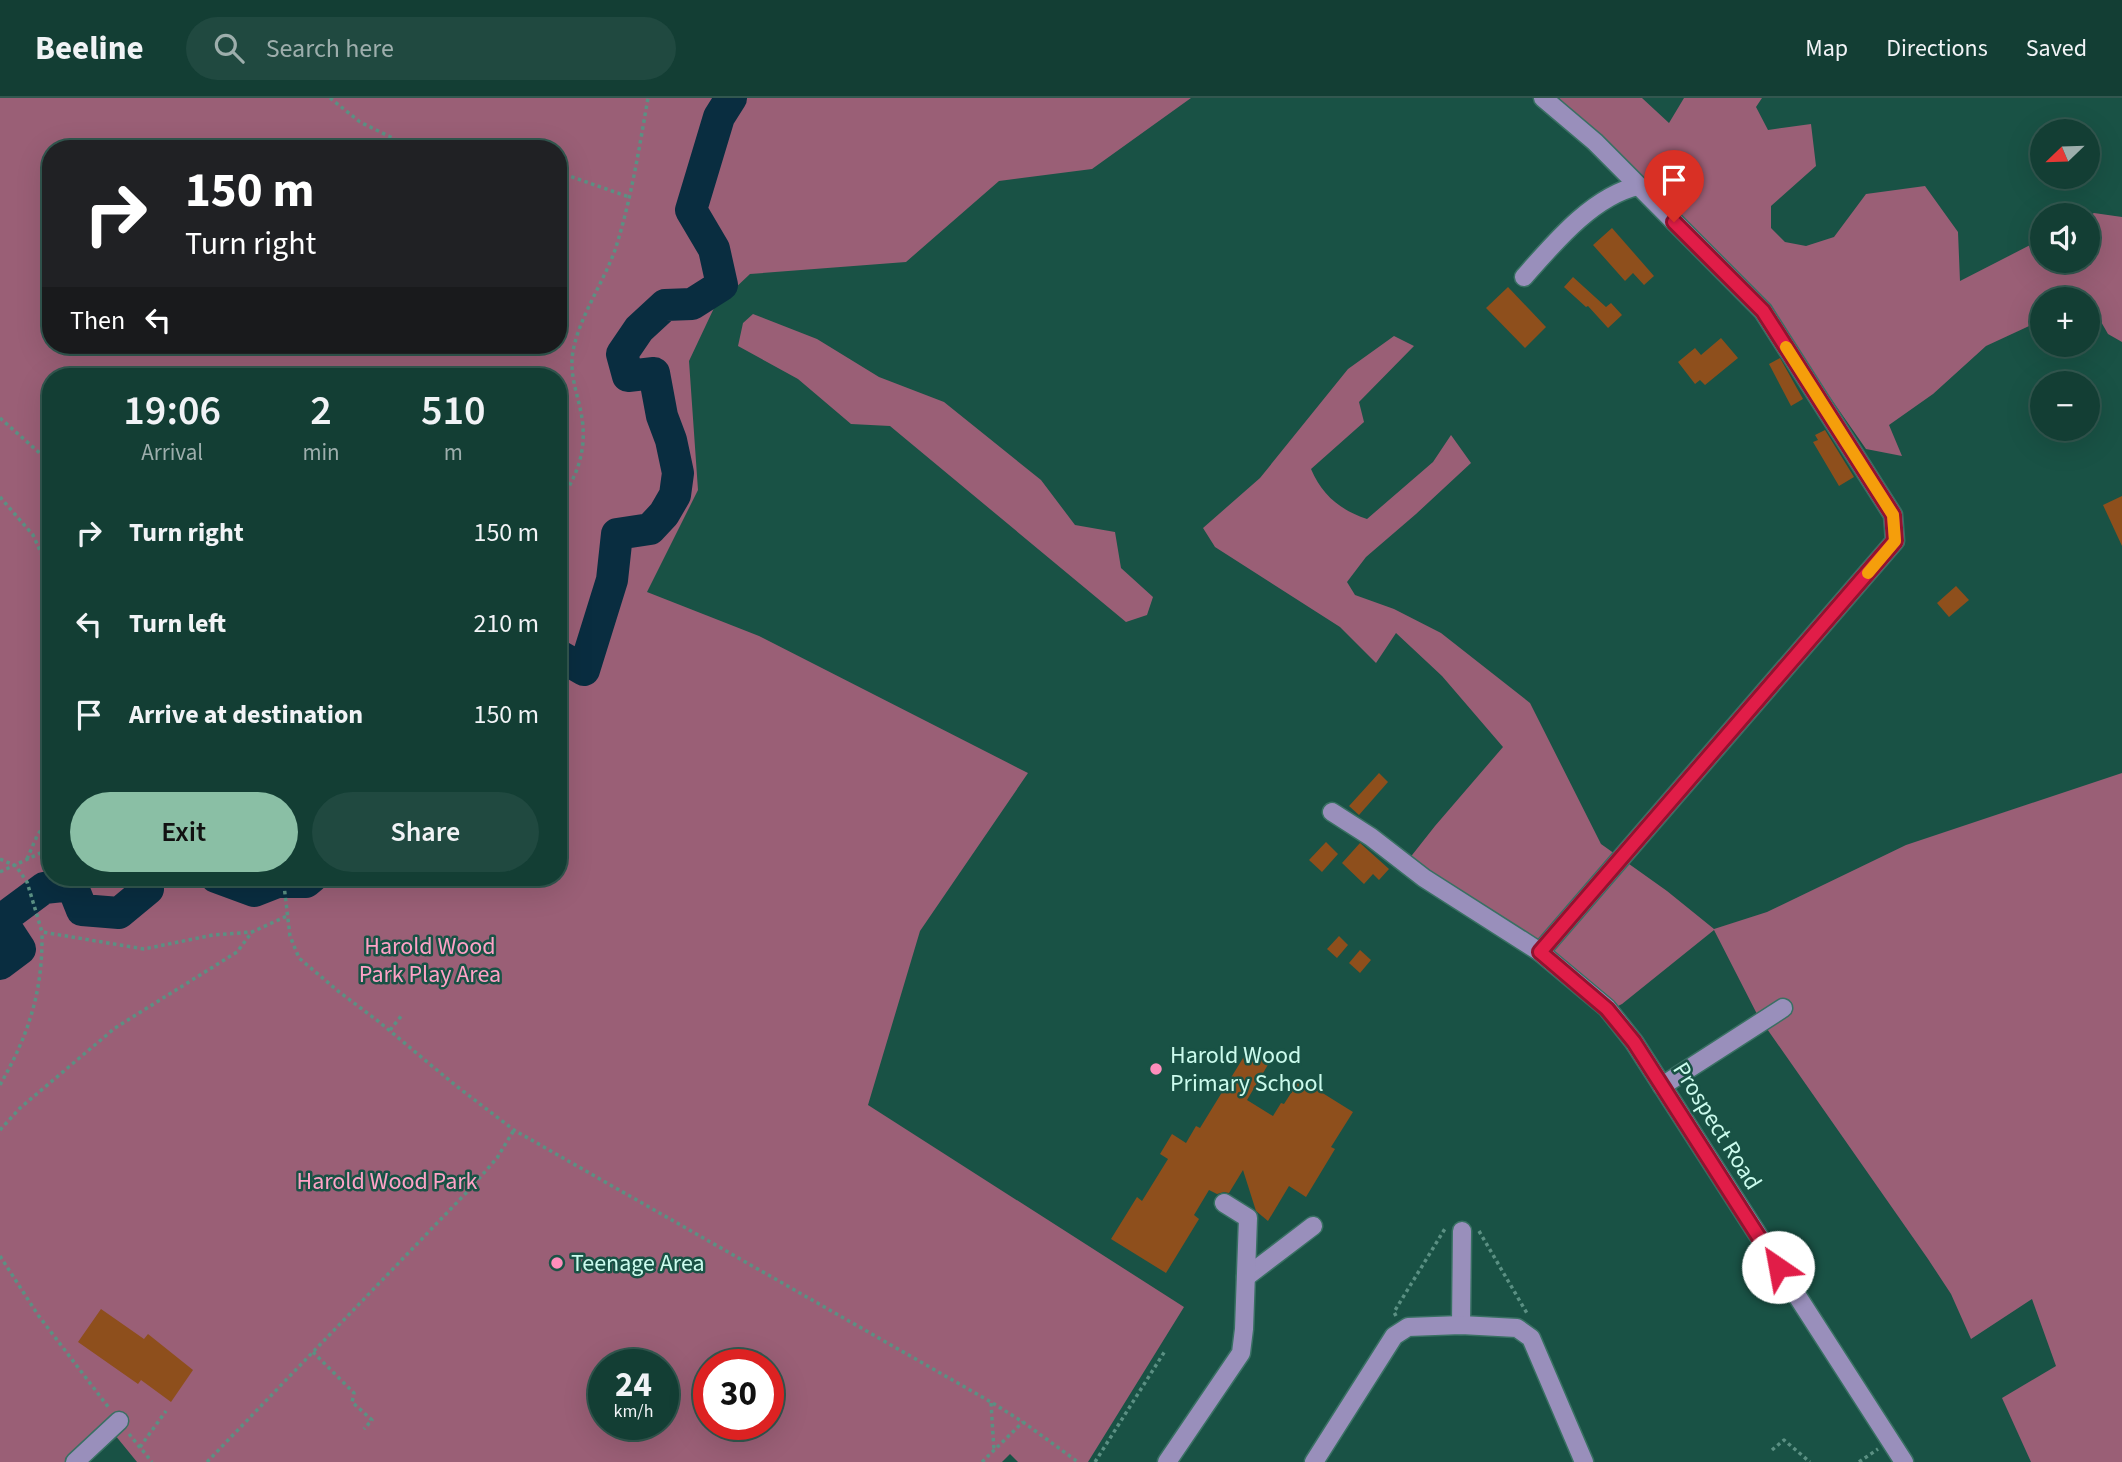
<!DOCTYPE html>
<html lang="en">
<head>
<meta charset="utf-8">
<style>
	:root { --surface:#133e34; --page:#204940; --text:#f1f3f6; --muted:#9daeac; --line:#32574f; --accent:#8abfa5 }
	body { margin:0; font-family:"Source Sans 3",sans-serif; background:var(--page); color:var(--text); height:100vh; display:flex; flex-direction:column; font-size:26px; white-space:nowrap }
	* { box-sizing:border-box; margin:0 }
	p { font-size:23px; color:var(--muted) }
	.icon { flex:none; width:38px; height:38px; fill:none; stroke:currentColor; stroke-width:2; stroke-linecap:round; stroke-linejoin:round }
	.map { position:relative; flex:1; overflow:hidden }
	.drawer { position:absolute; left:42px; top:270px; width:525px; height:518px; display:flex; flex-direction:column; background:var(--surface); border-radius:28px; box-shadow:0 7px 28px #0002,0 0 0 2px var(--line) }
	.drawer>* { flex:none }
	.hud { position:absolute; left:42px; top:42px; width:525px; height:214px; border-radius:28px; box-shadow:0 7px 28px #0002,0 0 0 2px var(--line); background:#202124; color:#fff; overflow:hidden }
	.needle { width:46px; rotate:247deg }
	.tools { position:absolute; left:2030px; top:21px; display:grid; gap:14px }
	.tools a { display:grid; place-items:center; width:70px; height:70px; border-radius:50%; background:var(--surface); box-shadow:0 7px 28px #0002,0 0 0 2px var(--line); font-size:35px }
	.speed { position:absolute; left:588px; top:1251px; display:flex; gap:14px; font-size:35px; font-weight:700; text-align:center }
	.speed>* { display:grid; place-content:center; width:91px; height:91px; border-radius:50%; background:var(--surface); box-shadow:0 7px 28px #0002,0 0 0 2px var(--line); line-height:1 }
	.speed small { font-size:18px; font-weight:400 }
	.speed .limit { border:10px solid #d22; background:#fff; color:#111 }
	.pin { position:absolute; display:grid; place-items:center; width:60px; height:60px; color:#fff; margin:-72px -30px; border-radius:50% 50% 50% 0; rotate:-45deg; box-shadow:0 0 7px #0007 }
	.pin .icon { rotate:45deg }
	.me { position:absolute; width:77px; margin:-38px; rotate:327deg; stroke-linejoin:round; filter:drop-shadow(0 0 5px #0008) }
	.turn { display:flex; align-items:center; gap:24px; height:147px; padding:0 28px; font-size:32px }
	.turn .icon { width:91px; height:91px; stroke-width:2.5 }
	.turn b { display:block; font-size:49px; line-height:60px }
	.then { display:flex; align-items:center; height:66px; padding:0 28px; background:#0003; gap:14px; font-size:26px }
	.eta { display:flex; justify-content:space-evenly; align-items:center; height:119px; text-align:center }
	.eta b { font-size:42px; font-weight:600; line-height:49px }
	.cta { display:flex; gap:14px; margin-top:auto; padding:14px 28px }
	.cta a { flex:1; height:80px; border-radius:42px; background:var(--accent); color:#111; font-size:28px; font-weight:600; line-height:80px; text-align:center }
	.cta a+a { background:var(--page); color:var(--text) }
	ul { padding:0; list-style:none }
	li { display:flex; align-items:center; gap:21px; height:91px; padding:0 28px }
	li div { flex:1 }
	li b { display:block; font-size:26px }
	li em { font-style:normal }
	header { display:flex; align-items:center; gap:42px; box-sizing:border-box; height:98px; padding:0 35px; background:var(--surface); border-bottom:2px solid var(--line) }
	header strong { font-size:33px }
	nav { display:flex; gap:38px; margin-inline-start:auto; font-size:24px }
	.search { width:490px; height:63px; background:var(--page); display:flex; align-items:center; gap:18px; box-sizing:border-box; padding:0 24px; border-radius:38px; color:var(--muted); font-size:26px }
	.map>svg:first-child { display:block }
</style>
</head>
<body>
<header>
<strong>Beeline</strong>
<div class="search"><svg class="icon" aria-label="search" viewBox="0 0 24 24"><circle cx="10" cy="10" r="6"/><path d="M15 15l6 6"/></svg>Search here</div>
<nav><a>Map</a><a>Directions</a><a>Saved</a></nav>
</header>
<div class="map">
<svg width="2122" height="1364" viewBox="0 0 2122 1364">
	<rect width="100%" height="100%" fill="#195245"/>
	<g fill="#9a5f76" fill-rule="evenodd">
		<path d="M 0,0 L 1191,0 L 1092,71 L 999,83 L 906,164 L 750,176 L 714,210 L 689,263 L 698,392 L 647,494 L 759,538 L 1028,675 L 920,833 L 868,1007 L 1184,1209 L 1088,1364 L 1018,1364 L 1010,1356 L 1002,1364 L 137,1364 L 106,1326 L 65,1364 L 0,1364 ZM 51,51 L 558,51 L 558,247 L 51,247 ZM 51,278 L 558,278 L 558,779 L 51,779 ZM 604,1267 L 663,1267 L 663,1326 L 604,1326 ZM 709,1267 L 768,1267 L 768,1326 L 709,1326 Z"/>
		<polygon points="1559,0 1642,0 1669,25 1684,0 1762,0 1756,9 1768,32 1811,26 1816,68 1771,108 1771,130 1785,144 1806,148 1834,139 1866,96 1925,88 1958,134 1960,183 2042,141 2042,163 2088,163 2088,118 2094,115 2122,119 2122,244 2108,236 2088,201 2042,201 2042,222 1986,248 1933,296 1889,327 1902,358 1866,351 1753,189"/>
		<polygon points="753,216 817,241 879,279 944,304 1041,382 1075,427 1115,434 1121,470 1153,499 1147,517 1126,524 890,328 851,326 798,281 738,248 743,225"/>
		<path d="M 1394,238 L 1414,248 L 1359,304 L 1364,324 L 1311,371 C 1322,397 1340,412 1367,421 L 1433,364 L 1451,337 L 1471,365 L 1416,416 L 1366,459 L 1347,484 L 1355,497 L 1394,511 L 1441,535 L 1530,605 L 1601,746 L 1667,793 L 1714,831 L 1767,814 L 1906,747 L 2122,675 L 2122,1364 L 2031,1364 L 2002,1300 L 2056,1268 L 2032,1201 L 1971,1241 L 1951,1196 L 1928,1161 L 1758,918 L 1714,832 L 1622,906 L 1608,913 L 1405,766 L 1435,728 L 1503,649 L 1442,578 L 1396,535 L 1376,565 L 1340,529 L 1215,449 L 1203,430 L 1260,380 L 1348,271 Z"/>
	</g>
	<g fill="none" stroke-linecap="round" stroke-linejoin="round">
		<g stroke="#092d40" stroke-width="32">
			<polyline points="558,557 584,572 612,482 617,436 650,431 664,416 675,397 678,375 671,342 662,318 654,275 628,278 622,256 639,231 665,207 692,206 722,187 714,151 691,112 719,19 731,0"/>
			<polyline points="216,779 254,793 277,784 306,784 312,779"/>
			<polyline points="0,866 20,851 1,822 44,790 72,787 82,812 119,815 148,791 142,779"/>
		</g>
	</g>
	<g fill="#8e4f1c">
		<polygon points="1612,130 1654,178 1644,187 1633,175 1625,183 1593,147"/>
		<polygon points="1573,179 1606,209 1611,205 1622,217 1608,230 1588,208 1586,209 1564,189"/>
		<polygon points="1508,189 1546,229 1525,250 1486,210"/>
		<polygon points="1721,240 1738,260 1705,287 1700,282 1695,286 1678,264 1695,250 1701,257"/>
		<polygon points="1780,260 1803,301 1791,308 1769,266"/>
		<polygon points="1825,332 1854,379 1839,388 1813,344 1818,342 1815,337"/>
		<polygon points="2122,398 2122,448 2103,407"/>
		<polygon points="1956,488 1969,502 1949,519 1937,505"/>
		<polygon points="1379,675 1388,684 1359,717 1349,708"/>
		<polygon points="1326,744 1338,756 1322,774 1309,762"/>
		<polygon points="1360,745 1389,771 1379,782 1373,776 1364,786 1342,765"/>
		<polygon points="1339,838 1348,847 1337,860 1327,851"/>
		<polygon points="1360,852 1371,862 1360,875 1349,865"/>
		<polygon points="1248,952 1269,965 1247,1002 1273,1018 1281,1005 1284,1006 1300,981 1353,1014 1331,1049 1335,1051 1306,1099 1289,1088 1268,1123 1256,1113 1243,1072 1229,1095 1224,1094 1217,1096 1209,1092 1194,1117 1199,1121 1166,1175 1111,1141 1137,1099 1142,1103 1168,1061 1160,1056 1172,1036 1186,1045 1196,1028 1200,1030"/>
		<polygon points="101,1211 144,1241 148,1236 193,1272 171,1304 141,1282 138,1286 78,1244"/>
	</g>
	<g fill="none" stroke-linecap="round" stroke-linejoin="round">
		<defs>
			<g id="minor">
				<path d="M 1524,179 C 1554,145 1593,98 1638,88"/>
				<polyline points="1332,714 1371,739 1424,780 1540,854 1607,910 1634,944 1904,1364"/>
				<polyline points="1540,854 1895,443 1893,417 1763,213 1595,44 1543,0"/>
				<polyline points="1662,988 1783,910"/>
				<polyline points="1246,1179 1313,1128"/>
				<polyline points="1461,1227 1462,1133"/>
				<polyline points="75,1364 119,1323"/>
				<polyline points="1167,1364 1241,1255 1244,1231 1248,1120 1224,1105"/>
				<polyline points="1314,1364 1394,1238 1408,1229 1461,1227 1517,1230 1531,1240 1584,1364"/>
			</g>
		</defs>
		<use href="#minor" stroke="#397063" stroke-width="21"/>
		<g stroke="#5b9083" stroke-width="3.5" stroke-dasharray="3.5 3.5" stroke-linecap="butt">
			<polyline points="330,0 360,24 415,51"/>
			<polyline points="558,74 629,99"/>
			<polyline points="0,320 51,365"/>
			<polyline points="0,399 33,437 51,477"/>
			<path d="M 558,405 C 577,380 587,352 582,320 C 579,301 571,282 572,262 C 574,227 603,186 615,152 C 631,103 639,51 648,0"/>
			<polyline points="0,761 16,768 27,784 42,834 144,851 213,837 252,834 287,818"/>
			<polyline points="27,761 37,738 51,717"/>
			<polyline points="0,774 51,750"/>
			<polyline points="283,779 290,838 299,860 338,893 378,923 455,987 514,1032 991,1304 1023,1324 1078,1364"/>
			<polyline points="390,932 402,917"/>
			<path d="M 0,987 C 29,936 43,893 42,834"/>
			<polyline points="0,1032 20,1010 115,930 237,854 252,834"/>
			<polyline points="1479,1133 1528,1217"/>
			<polyline points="0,1158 38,1217 109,1310"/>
			<polyline points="1396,1218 1394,1214 1446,1129"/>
			<polyline points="313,1254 354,1295 352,1304 372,1322 364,1331"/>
			<polyline points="991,1305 994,1352"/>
			<polyline points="129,1336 152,1364"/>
			<polyline points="140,1349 166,1313"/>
			<polyline points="1772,1352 1784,1342 1810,1364"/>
			<polyline points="207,1364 469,1092 497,1060 514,1032"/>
			<polyline points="982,1364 1023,1324"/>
			<polyline points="1095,1364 1165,1253"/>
			<polyline points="1859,1364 1878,1351"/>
		</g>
		<use href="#minor" stroke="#998fbb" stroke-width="18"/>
	</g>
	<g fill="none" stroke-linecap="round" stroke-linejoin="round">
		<defs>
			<polyline id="route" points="1674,124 1763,213 1893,417 1895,443 1540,854 1607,911 1634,944 1778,1169"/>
		</defs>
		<use href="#route" stroke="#92132f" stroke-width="18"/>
		<use href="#route" stroke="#e11d48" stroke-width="12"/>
		<polyline stroke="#f59e0b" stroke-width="12" points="1786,249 1893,417 1895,443 1868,475"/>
	</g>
	<g fill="#fe8ebc" stroke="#195245" stroke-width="2.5">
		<circle cx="1156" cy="971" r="7"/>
		<circle cx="557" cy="1165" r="7"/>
	</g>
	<g text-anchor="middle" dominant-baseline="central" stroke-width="5" stroke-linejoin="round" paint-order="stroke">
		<g font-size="24" fill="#fea2c6" stroke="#195245">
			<text x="430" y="848">Harold Wood<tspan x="430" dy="28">Park Play Area</tspan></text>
			<text x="387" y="1083">Harold Wood Park</text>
		</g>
		<g font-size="24" fill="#cbfbed" stroke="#195245" text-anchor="start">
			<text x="1170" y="957">Harold Wood<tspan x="1170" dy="28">Primary School</tspan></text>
			<text x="571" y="1165">Teenage Area</text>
		</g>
		<g font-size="24" fill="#cbfbed" stroke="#195245">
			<text transform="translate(1717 1028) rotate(58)">Prospect Road</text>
		</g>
	</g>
</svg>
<div class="tools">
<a><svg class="needle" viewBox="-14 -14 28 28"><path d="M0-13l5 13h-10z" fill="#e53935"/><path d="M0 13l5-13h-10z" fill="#9daeac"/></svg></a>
<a><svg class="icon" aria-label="sound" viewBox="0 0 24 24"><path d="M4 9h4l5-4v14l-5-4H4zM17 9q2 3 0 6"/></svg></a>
<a>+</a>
<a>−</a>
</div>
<div class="speed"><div>24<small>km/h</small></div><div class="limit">30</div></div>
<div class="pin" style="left:1674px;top:124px;background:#d93025"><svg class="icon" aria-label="arrive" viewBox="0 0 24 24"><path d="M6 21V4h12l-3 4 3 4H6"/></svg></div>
<svg class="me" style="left:1778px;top:1169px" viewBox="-20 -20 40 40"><circle r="19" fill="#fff"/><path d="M0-13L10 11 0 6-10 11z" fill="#e11d48"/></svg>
<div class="hud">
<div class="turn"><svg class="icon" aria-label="right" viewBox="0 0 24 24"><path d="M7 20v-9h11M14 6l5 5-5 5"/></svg><div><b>150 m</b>Turn right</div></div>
<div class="then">Then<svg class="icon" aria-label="left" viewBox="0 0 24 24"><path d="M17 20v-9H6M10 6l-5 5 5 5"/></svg></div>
</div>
<section class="drawer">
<div class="eta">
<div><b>19:06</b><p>Arrival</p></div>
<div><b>2</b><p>min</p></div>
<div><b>510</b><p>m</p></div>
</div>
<ul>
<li><svg class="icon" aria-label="right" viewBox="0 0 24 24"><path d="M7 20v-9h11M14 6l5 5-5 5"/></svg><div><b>Turn right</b></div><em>150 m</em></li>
<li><svg class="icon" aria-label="left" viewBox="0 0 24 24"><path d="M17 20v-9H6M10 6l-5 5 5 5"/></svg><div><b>Turn left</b></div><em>210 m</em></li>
<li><svg class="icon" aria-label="arrive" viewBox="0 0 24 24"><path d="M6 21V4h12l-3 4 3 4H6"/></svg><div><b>Arrive at destination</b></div><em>150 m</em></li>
</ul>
<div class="cta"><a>Exit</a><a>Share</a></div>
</section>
</div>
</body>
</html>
